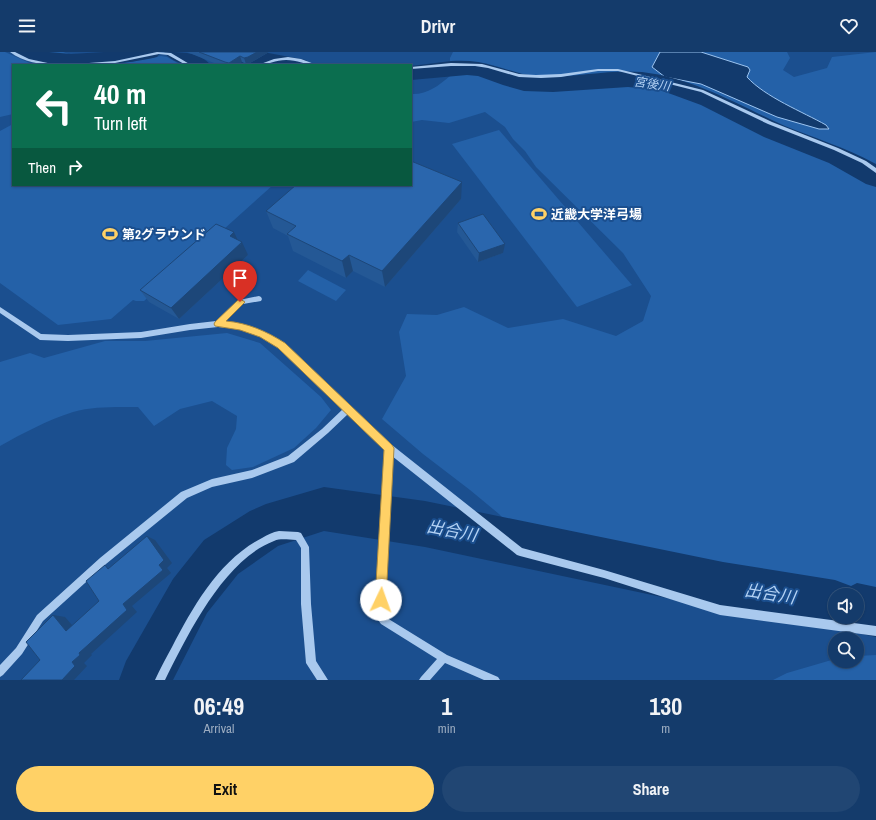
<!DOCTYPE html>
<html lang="en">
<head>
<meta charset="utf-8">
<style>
	:root { --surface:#143b6b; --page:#214673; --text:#f1f3f6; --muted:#9dadc1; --line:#33557e; --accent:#ffd166 }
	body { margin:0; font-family:"Archivo Narrow","Noto Sans JP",sans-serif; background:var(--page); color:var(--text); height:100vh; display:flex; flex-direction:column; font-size:15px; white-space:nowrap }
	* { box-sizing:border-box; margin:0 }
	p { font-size:13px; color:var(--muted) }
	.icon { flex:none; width:22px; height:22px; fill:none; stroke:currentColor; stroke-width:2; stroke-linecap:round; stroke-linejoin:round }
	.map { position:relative; height:628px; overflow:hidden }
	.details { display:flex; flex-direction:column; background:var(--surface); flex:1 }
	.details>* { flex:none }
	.top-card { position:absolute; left:12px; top:12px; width:400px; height:122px; border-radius:0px; box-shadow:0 1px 3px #0004,0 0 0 1px var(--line); background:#0b6e4f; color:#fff; overflow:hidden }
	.buttons { position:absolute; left:828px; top:536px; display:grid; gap:8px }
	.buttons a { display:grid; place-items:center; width:36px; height:36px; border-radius:50%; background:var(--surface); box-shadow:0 1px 3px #0004,0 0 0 1px var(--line); font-size:20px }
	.pin { position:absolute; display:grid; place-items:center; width:34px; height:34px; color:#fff; margin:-41px -17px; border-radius:50% 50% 50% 0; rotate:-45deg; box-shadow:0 0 4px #0007 }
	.pin .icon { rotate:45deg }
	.me { position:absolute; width:44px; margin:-22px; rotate:3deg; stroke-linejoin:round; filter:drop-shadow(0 0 3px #0008) }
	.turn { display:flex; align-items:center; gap:14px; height:84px; padding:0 16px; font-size:18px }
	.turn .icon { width:52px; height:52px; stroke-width:2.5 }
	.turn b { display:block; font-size:28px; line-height:34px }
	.then { display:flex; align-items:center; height:38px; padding:0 16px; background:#0003; gap:8px; font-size:15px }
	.eta { display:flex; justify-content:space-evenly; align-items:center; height:68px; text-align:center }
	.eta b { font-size:24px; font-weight:700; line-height:28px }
	.cta { display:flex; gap:8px; margin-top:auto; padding:8px 16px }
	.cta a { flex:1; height:46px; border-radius:24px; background:var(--accent); color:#111; font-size:16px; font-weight:700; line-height:46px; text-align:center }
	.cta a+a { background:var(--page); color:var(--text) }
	header { display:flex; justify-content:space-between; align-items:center; height:52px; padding:0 16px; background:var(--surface); font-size:18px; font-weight:700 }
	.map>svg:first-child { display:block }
</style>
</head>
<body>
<header><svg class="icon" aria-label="menu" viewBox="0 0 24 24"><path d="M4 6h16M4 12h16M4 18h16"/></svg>Drivr<svg class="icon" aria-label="heart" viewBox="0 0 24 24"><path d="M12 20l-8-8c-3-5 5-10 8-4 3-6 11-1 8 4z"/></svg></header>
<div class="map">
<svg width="876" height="628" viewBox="0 0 876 628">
	<rect width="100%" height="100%" fill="#1b4f8f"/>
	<g fill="#2461a8">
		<polygon points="0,0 5,0 34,13 13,13 13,62 0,65"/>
		<path d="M 29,0 L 63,0 L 75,4 C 64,12 40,5 29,0 Z"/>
		<path d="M 453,0 L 787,0 L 790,6 L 783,18 L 794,25 L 827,16 L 832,5 L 876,0 L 876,550 L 857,546 L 857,543 L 839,543 L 644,512 L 523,486 L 499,462 L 470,438 L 423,402 L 382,367 L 406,324 L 399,280 L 407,262 L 437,263 L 464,255 L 508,276 L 563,267 L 616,284 L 643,269 L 651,244 L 623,201 L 536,115 L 525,99 L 513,87 L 505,75 L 485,60 L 449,71 L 422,68 L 411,70 L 411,42 C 427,43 438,34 450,24 L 450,6 Z"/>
		<polygon points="161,4 167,5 181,13 103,13 129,10"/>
		<polygon points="13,72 13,133 273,133 144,249 136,249 133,248 111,267 58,273 0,231 0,79"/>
		<polygon points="499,78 632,233 577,255 452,92"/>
		<polygon points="308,218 346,238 336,249 298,229"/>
		<path d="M 227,281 L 260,291 L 321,345 L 331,358 L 316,376 L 294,396 L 253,415 L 232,418 L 226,413 L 227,396 L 236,377 L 237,364 L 212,349 L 180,357 L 154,374 L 138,355 C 117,355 94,354 73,360 C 48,368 23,381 0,394 L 0,310 L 30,301 L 44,306 L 105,289 L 145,289 Z"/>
		<polygon points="876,603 876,628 773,628 787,621 835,607 835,609 857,609 857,604"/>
	</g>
	<path fill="#123a6d" stroke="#9cc4f0" d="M 660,0 L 701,0 L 748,15 L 750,18 L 747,25 C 765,45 803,60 826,73 L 829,77 L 819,77 L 777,65 L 701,32 L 665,25 L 652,15 Z"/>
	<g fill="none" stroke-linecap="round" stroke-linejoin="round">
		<g fill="#123a6d" fill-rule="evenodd">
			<path d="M 14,0 L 49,0 L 71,2 L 104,0 L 161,0 L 157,5 C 131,12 31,24 14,0 Z"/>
			<path d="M 164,0 C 183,0 199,0 211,13 C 195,13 175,15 164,0 Z"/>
			<polygon points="263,0 306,8 309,13 238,13 241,8"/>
			<path d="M 451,9 C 466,8 481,9 495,14 C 510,18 521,23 536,24 C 571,27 606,17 642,20 C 694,26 738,53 785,74 C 815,86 846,96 874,111 L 876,112 L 876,135 L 866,132 L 829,111 L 764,85 L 701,53 L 660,38 L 628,35 L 553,40 L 524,39 L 503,33 L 478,24 L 467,23 L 411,28 L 411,14 Z"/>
			<path d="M 324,435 L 425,449 L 723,510 L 835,528 L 851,534 L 857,531 L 876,535 L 876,585 L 857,581 L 841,574 L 835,576 L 723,558 L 425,495 L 324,479 L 278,494 L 238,522 L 207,561 L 173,628 L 119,628 L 126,609 L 173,527 L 204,488 L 250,459 L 266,452 ZM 835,543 L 857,543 L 857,565 L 835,565 Z"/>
		</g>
		<g fill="#a9c9ee" fill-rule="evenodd">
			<path d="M 10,0 L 15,0 L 29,7 L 57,13 C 41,13 23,10 10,0 Z"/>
			<polygon points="157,0 171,1 191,13 186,13 168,3 159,2 115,11 74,13 76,12 115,9"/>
			<path d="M 288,5 L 301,7 L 317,13 C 306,13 297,8 286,8 C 276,8 267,13 258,13 L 274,7 Z"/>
			<polygon points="451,11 482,12 519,22 536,23 561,22 598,17 618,17 703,38 772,70 838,96 866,109 876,116 876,121 862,111 834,98 768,72 701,40 618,19 598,19 561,25 541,26 519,25 488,16 475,14 451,14 411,17 411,15"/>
			<path d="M 259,244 L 261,245 L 262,247 L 261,249 L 243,252 L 225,270 C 250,272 263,279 284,292 L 392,393 L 522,496 L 604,518 L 720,553 L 876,574 L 876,584 L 720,563 L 604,526 L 520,504 L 517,503 L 392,404 L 385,563 L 387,566 L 447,603 L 498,625 L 500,628 L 484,628 L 445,611 L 430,628 L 419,628 L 421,625 L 437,607 L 381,572 L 375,564 L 385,397 L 348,362 L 328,381 L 294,410 L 252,426 L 212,435 L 187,446 L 106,512 L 43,569 L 22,602 L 3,623 L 0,625 L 0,613 L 16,596 L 37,563 L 100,506 L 181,440 L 212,427 L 252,418 L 288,404 L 322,377 L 343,357 L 280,296 L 261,284 L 240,277 L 218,275 L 190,278 L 141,286 L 68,289 L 40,288 L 0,261 L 0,255 L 41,282 L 68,283 L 141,280 L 190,272 L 216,269 L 239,248 Z"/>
			<path d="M 279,479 L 298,480 L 301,481 L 309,495 L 311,552 L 316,609 L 328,628 L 317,628 L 306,611 L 301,552 L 301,496 L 296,488 C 289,488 281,486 274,489 C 224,508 188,582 165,628 L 155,628 C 160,617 166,606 172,595 C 193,555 219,508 262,486 C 267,483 273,480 279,479 Z"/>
		</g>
	</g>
	<g fill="#245895">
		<polygon points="187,0 269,0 250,11 246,12 242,10 237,13 219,13"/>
		<polygon points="461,147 385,235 353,219 346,226 293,199 288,184 273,176 266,159"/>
		<polygon points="458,171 503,201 478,210 457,180"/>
		<polygon points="238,188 248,203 179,267 149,250 140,238"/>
	</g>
	<g fill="#1d4779">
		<polygon points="257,0 269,0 250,11 246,12 244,6"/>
		<polygon points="240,4 242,10 237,13 230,13 229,11"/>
		<polygon points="462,130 461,147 385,235 382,219"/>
		<polygon points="234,180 240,193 242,190 248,203 179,267 171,256 230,184"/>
		<polygon points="505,192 503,201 478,210 479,201"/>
		<polygon points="349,203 353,219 346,226 342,209"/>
		<polygon points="147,484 155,488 172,511 167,516 171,521 132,554 137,560 91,602 92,603 84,611 87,614 74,628 62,628 72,610 79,601 123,552 159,513"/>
		<polygon points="53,563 65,565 78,580 66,579"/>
	</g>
	<g fill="#2a66ad" stroke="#1d4779">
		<polygon points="199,0 257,0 248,5 244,6 240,4 229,11 225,10"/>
		<polygon points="411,109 462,130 382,219 349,203 342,209 287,182 296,174 266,159 296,133 411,133"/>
		<polygon points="483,162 505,192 479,201 458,171"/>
		<polygon points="216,172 234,180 230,184 242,190 171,256 140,238"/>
		<polygon points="147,484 164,508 159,513 163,518 123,552 127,558 79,601 80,603 72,610 75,614 62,628 21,628 40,608 26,590 53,563 66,579 99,549 86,529 105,513 108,517"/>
	</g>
	<path fill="#ffd166" stroke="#a68842" d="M 240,247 L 245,250 L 226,269 C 248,271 266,279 285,291 L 392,393 L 394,396 L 386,548 L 385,553 L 381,554 L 376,553 L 375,548 L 384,398 L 278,296 L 260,285 L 240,278 L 215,274 L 214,272 L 215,270 L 238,248 Z"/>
	<defs>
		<symbol id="stadium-bare" viewBox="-9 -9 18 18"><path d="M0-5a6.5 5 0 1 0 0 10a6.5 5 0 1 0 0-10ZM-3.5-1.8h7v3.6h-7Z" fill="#ffd166" stroke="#1b4f8f" stroke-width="2.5" paint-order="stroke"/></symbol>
	</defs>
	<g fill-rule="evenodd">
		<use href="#stadium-bare" x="528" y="151" width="22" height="22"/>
		<use href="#stadium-bare" x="99" y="171" width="22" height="22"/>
	</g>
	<g text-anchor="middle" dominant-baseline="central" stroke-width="4" stroke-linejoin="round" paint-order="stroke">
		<g font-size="12" font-style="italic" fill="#b5d3f5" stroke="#1b4f8f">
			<text transform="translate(652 32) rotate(8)">宮後川</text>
		</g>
		<g font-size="13" font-weight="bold" fill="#fff" stroke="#1b4f8f" text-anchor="start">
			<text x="551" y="162">近畿大学洋弓場</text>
			<text x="122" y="182">第2グラウンド</text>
		</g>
		<g font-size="17" font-style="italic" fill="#b5d3f5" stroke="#1b4f8f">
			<text transform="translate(452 478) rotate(11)">出合川</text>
			<text transform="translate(770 541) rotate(9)">出合川</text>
		</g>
	</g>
</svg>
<div class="buttons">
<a><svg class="icon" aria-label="sound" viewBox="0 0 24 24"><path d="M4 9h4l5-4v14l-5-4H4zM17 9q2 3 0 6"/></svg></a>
<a><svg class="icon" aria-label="search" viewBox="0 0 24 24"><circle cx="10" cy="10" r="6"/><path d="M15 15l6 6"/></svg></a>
</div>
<div class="pin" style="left:240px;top:250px;background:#d93025"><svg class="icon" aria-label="arrive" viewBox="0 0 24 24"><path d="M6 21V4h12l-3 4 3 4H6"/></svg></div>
<svg class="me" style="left:381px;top:548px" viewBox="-20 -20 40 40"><circle r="19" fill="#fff"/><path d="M0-13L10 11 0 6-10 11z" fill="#ffd166"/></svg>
<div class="top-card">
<div class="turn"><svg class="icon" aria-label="left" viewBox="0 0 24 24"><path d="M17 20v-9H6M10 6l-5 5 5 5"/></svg><div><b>40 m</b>Turn left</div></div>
<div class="then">Then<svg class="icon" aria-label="right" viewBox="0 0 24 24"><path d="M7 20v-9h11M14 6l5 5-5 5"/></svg></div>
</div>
</div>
<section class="details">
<div class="eta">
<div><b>06:49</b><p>Arrival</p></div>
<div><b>1</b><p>min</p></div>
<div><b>130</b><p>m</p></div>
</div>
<div class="cta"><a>Exit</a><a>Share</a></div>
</section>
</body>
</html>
